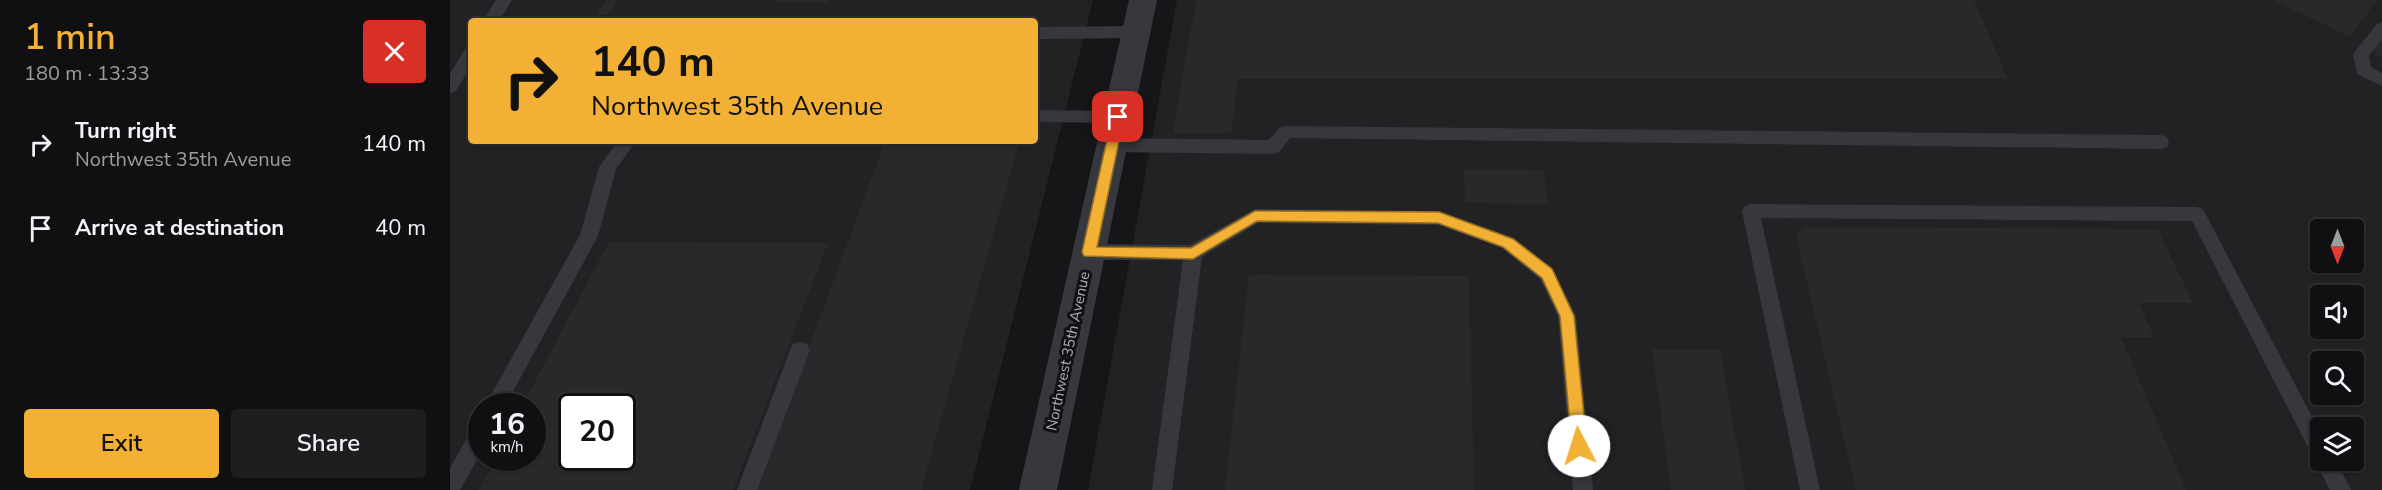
<!DOCTYPE html>
<html lang="en">
<head>
<meta charset="utf-8">
<style>
	:root { --surface:#101012; --page:#1e1e20; --text:#f1f3f6; --muted:#9c9d9f; --line:#303032; --accent:#f2b134 }
	body { margin:0; font-family:"Nunito Sans",sans-serif; background:var(--page); color:var(--text); height:100vh; display:flex; flex-direction:column; font-size:22px; white-space:nowrap }
	* { box-sizing:border-box; margin:0 }
	p { font-size:20px; color:var(--muted) }
	.icon { flex:none; width:33px; height:33px; fill:none; stroke:currentColor; stroke-width:2; stroke-linecap:round; stroke-linejoin:round }
	.map { position:relative; flex:1; overflow:hidden }
	.panel { display:flex; flex-direction:column; background:var(--surface); width:450px }
	.panel>* { flex:none }
	.banner { position:absolute; left:18px; top:18px; width:570px; height:126px; border-radius:6px; box-shadow:0 2px 4px #0004,0 0 0 2px var(--line); background:#f2b134; color:#111; overflow:hidden }
	.needle { width:39px; rotate:180deg }
	.controls { position:absolute; left:1860px; top:219px; display:grid; gap:12px }
	.controls a { display:grid; place-items:center; width:54px; height:54px; border-radius:6px; background:var(--surface); box-shadow:0 2px 4px #0004,0 0 0 2px var(--line); font-size:30px }
	.speed { position:absolute; left:18px; top:393px; display:flex; gap:12px; font-size:30px; font-weight:700; text-align:center }
	.speed>* { display:grid; place-content:center; width:78px; height:78px; border-radius:50%; background:var(--surface); box-shadow:0 2px 4px #0004,0 0 0 2px var(--line); line-height:1 }
	.speed small { font-size:15px; font-weight:400 }
	.speed .limit { border:3px solid #111; border-radius:9px; background:#fff; color:#111 }
	.pin { position:absolute; display:grid; place-items:center; width:51px; height:51px; color:#fff; margin:-26px; border-radius:12px; box-shadow:0 3px 9px #0006 }
	.me { position:absolute; width:66px; margin:-33px; rotate:355deg; stroke-linejoin:round; filter:drop-shadow(0 0 4px #0008) }
	.turn { display:flex; align-items:center; gap:21px; height:126px; padding:0 24px; font-size:27px }
	.turn .icon { width:78px; height:78px; stroke-width:2.5 }
	.turn b { display:block; font-size:42px; line-height:51px }
	.round { display:grid; place-items:center; flex:none; width:63px; height:63px; border-radius:6px; background:var(--page) }
	.overview { display:flex; align-items:center; justify-content:space-between; height:102px; padding:0 24px }
	h1 { font-size:36px; font-weight:600; line-height:45px; color:var(--accent) }
	.cta { display:flex; gap:12px; margin-top:auto; padding:12px 24px }
	.cta a { flex:1; height:69px; border-radius:6px; background:var(--accent); color:#111; font-size:24px; font-weight:600; line-height:69px; text-align:center }
	.cta a+a { background:var(--page); color:var(--text) }
	ul { padding:0; list-style:none }
	li { display:flex; align-items:center; gap:18px; height:84px; padding:0 24px }
	li div { flex:1 }
	li b { display:block; font-size:22px }
	li em { font-style:normal }
	main { display:flex; flex:1; min-height:0 }
	.map>svg:first-child { display:block }
</style>
</head>
<body>
<main>
<section class="panel">
<div class="overview"><div><h1>1 min</h1><p>180 m · 13:33</p></div><a class="round" style="background:#d93025;color:#fff"><svg class="icon" aria-label="close" viewBox="0 0 24 24"><path d="M6 6l12 12M18 6L6 18"/></svg></a></div>
<ul>
<li><svg class="icon" aria-label="right" viewBox="0 0 24 24"><path d="M7 20v-9h11M14 6l5 5-5 5"/></svg><div><b>Turn right</b><p>Northwest 35th Avenue</p></div><em>140 m</em></li>
<li><svg class="icon" aria-label="arrive" viewBox="0 0 24 24"><path d="M6 21V4h12l-3 4 3 4H6"/></svg><div><b>Arrive at destination</b></div><em>40 m</em></li>
</ul>
<div class="cta"><a>Exit</a><a>Share</a></div>
</section>
<div class="map">
<svg width="1932" height="490" viewBox="0 0 1932 490">
	<rect width="100%" height="100%" fill="#161618"/>
	<g fill="#222225" fill-rule="evenodd">
		<path d="M 0,0 L 643,0 L 520,490 L 0,490 ZM 21,21 L 585,21 L 585,141 L 21,141 ZM 32,406 L 82,406 L 82,458 L 32,458 ZM 122,406 L 172,406 L 172,458 L 122,458 Z"/>
		<path d="M 727,0 L 1932,0 L 1932,490 L 638,490 ZM 1870,230 L 1904,230 L 1904,262 L 1870,262 ZM 1870,296 L 1904,296 L 1904,328 L 1870,328 ZM 1870,362 L 1904,362 L 1904,394 L 1870,394 ZM 1870,428 L 1904,428 L 1904,460 L 1870,460 Z"/>
	</g>
	<g fill="#29292c" fill-rule="evenodd">
		<polygon points="156,0 168,0 159,15 146,15"/>
		<polygon points="325,0 379,0 378,2 324,2"/>
		<polygon points="746,0 1524,0 1558,79 788,79 781,133 723,133"/>
		<polygon points="1823,0 1927,0 1900,37"/>
		<polygon points="1932,38 1932,58 1919,50"/>
		<polygon points="435,142 569,143 471,490 306,490"/>
		<polygon points="1014,169 1094,170 1097,204 1015,203"/>
		<polygon points="1354,227 1708,229 1743,303 1689,303 1704,337 1671,337 1736,490 1406,490 1346,236"/>
		<path d="M 159,242 L 378,243 L 283,490 L 29,490 L 46,458 L 82,458 L 82,406 L 72,406 ZM 122,406 L 172,406 L 172,458 L 122,458 Z"/>
		<polygon points="799,275 1019,276 1024,490 775,490"/>
		<polygon points="1202,349 1270,349 1295,490 1221,490"/>
	</g>
	<g fill="none" stroke-linecap="round" stroke-linejoin="round">
		<g fill="#37383d" fill-rule="evenodd">
			<polygon points="46,0 62,0 49,21 33,21"/>
			<polygon points="1932,22 1932,39 1919,55 1921,67 1932,73 1932,86 1907,74 1903,54 1927,24"/>
			<polygon points="686,26 691,28 694,32 691,36 686,38 585,39 585,27"/>
			<polygon points="21,47 21,66 6,91 0,93 0,74 15,49"/>
			<polygon points="585,110 668,111 674,113 676,117 674,121 668,123 585,122"/>
			<polygon points="836,126 1711,135 1717,137 1719,142 1717,147 1711,149 840,138 829,152 823,154 662,152 656,150 654,145 656,140 662,138 819,140 830,127"/>
			<polygon points="168,141 186,141 166,169 148,236 55,406 35,406 130,235 149,167"/>
			<polygon points="1301,204 1747,207 1753,209 1870,432 1870,460 1886,460 1901,490 1880,490 1742,221 1311,218 1370,490 1350,490 1292,211 1295,206"/>
			<polygon points="805,209 989,211 1064,238 1103,269 1126,316 1143,490 1123,490 1108,316 1090,279 1052,248 989,225 808,223 752,257 722,490 702,490 733,260 639,260 633,257 630,252 633,247 639,244 740,245"/>
			<polygon points="350,342 357,344 360,350 307,490 287,490 340,350 343,344"/>
			<polygon points="32,422 32,451 10,490 0,490 0,468 25,424"/>
		</g>
		<polygon fill="#37383d" fill-rule="evenodd" points="679,0 707,0 607,490 569,490"/>
	</g>
	<polygon fill="#f2b134" stroke="#9d7322" stroke-width="1.5" points="668,113 674,117 647,247 741,248 805,211 989,212 1063,239 1102,269 1124,316 1137,446 1135,451 1129,454 1124,451 1122,446 1110,316 1092,278 1053,247 988,223 807,221 743,259 634,256 632,252 662,117"/>
	<g text-anchor="middle" dominant-baseline="central" stroke-width="6" stroke-linejoin="round" paint-order="stroke">
		<g font-size="15" fill="#a8adb8" stroke="#111113">
			<text transform="translate(618 351) rotate(-78)">Northwest 35th Avenue</text>
		</g>
	</g>
</svg>
<div class="controls">
<a><svg class="needle" viewBox="-14 -14 28 28"><path d="M0-13l5 13h-10z" fill="#e53935"/><path d="M0 13l5-13h-10z" fill="#9c9d9f"/></svg></a>
<a><svg class="icon" aria-label="sound" viewBox="0 0 24 24"><path d="M4 9h4l5-4v14l-5-4H4zM17 9q2 3 0 6"/></svg></a>
<a><svg class="icon" aria-label="search" viewBox="0 0 24 24"><circle cx="10" cy="10" r="6"/><path d="M15 15l6 6"/></svg></a>
<a><svg class="icon" aria-label="layers" viewBox="0 0 24 24"><path d="M12 4l9 5-9 5-9-5zM3 14l9 5 9-5"/></svg></a>
</div>
<div class="speed"><div>16<small>km/h</small></div><div class="limit">20</div></div>
<div class="pin" style="left:668px;top:117px;background:#d93025"><svg class="icon" aria-label="arrive" viewBox="0 0 24 24"><path d="M6 21V4h12l-3 4 3 4H6"/></svg></div>
<svg class="me" style="left:1129px;top:446px" viewBox="-20 -20 40 40"><circle r="19" fill="#fff"/><path d="M0-13L10 11 0 6-10 11z" fill="#f2b134"/></svg>
<div class="banner">
<div class="turn"><svg class="icon" aria-label="right" viewBox="0 0 24 24"><path d="M7 20v-9h11M14 6l5 5-5 5"/></svg><div><b>140 m</b>Northwest 35th Avenue</div></div>
</div>
</div>
</main>
</body>
</html>
